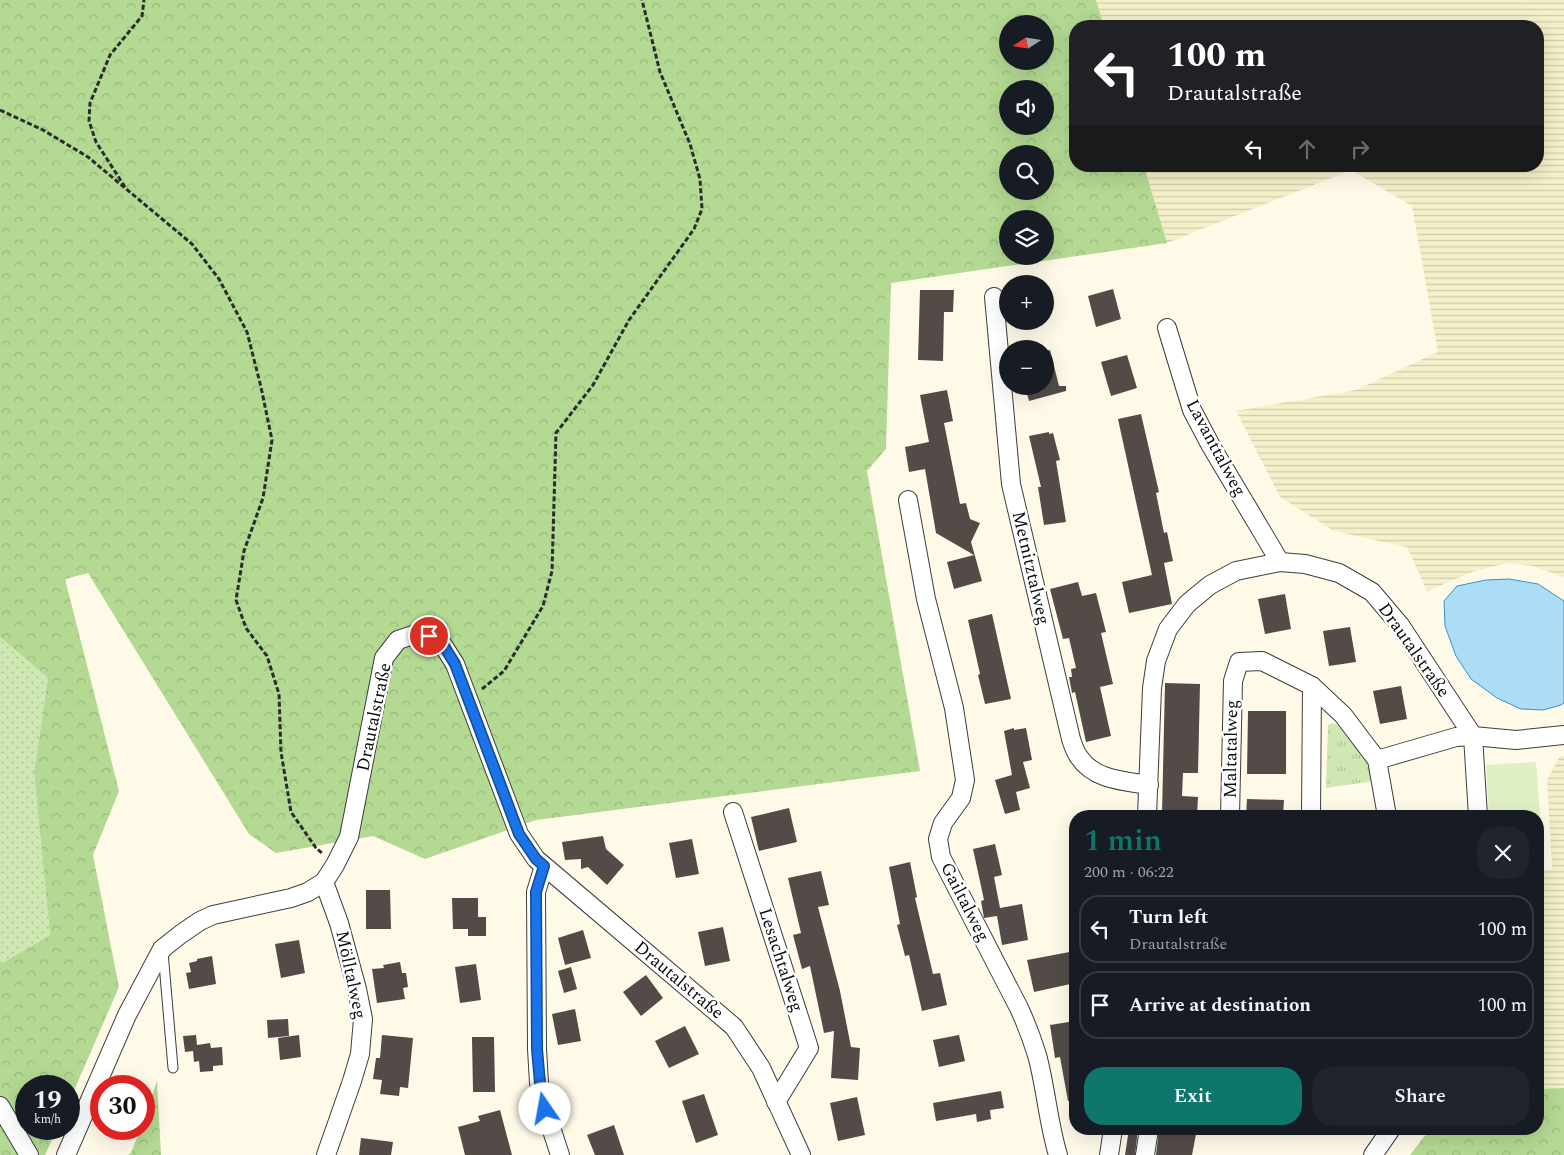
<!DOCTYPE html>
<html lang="en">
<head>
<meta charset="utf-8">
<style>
	:root { --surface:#171b24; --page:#20242c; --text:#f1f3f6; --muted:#9ea1a6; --line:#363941; --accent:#0f766e }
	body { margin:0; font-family:Spectral,serif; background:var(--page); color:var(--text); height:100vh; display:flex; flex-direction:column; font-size:19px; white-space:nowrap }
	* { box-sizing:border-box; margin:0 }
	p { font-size:16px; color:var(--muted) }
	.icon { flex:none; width:28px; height:28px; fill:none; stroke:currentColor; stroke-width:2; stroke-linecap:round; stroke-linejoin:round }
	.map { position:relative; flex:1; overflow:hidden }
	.drawer { position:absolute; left:1069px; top:810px; width:475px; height:325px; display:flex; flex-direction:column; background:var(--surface); border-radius:20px; box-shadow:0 5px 20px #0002 }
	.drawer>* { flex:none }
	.top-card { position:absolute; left:1069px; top:20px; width:475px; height:152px; border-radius:20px; box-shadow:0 5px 20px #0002; background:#202124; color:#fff; overflow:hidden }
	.needle { width:32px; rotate:258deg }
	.buttons { position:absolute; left:999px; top:15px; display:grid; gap:10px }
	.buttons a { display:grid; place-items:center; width:55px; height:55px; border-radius:50%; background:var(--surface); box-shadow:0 5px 20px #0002; font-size:25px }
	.speed { position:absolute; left:15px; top:1075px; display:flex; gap:10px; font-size:25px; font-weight:700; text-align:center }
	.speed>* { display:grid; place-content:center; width:65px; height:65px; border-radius:50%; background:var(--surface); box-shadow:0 5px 20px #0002; line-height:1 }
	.speed small { font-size:12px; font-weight:400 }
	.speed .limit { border:8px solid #d22; background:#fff; color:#111 }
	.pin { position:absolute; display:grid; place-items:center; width:42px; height:42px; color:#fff; margin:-21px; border:2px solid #fff; border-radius:50%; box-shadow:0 1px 5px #0007 }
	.me { position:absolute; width:55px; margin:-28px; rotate:348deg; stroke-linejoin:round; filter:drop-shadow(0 0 4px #0008) }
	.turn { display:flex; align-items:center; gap:18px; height:105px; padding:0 15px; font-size:22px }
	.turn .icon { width:65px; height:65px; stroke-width:2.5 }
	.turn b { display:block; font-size:35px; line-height:42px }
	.lanes { display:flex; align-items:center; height:48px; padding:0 15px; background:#0003; justify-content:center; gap:25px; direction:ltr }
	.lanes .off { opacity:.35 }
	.round { display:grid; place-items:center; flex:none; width:52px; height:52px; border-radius:20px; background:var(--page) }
	.head { display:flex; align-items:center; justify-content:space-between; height:85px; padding:0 15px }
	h1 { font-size:30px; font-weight:600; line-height:38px; color:var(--accent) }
	.primary-button { display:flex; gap:10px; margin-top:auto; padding:10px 15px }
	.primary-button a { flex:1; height:58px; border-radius:20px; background:var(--accent); color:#fff; font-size:20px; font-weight:600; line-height:58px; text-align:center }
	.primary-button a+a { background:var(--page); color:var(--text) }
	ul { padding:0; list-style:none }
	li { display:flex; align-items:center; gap:15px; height:68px; margin:0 10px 8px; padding:0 5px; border:2px solid var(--line); border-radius:20px }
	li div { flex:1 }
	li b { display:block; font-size:19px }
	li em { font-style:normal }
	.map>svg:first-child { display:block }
</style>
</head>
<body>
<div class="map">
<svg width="1564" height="1155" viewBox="0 0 1564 1155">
	<defs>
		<pattern id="farmland-rules" width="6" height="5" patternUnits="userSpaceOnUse" patternTransform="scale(1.25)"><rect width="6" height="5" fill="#f4f0c9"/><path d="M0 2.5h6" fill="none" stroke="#d0ccab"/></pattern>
		<pattern id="grass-dots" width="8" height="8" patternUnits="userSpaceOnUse" patternTransform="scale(1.25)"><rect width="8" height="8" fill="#cfe8b3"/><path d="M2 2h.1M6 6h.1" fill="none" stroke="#b0c699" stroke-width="1.8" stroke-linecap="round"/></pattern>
		<pattern id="forest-crowns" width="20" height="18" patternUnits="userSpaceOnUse" patternTransform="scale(1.25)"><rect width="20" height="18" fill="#b3d992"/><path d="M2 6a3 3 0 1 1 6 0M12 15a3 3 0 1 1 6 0" fill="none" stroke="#99b97d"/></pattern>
		<pattern id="park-tufts" width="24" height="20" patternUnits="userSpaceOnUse" patternTransform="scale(1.25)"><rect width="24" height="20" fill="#cfe8b3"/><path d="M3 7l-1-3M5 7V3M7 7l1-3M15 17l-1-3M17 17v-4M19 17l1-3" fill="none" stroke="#b0c699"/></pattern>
	</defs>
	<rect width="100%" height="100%" fill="#fffae8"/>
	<g fill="url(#farmland-rules)">
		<polygon points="1096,0 1564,0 1564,577 1533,566 1507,563 1475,571 1427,591 1407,547 1334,531 1280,497 1236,411 1356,390 1438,352 1412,206 1351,170 1167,243 1144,166 1538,166 1538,26 1104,26"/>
		<polygon points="1560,756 1564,756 1564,1088 1538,1089 1538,871 1552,869 1547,780"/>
	</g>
	<polygon fill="url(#grass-dots)" points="0,637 48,678 34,773 50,935 4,962 0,961"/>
	<g fill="url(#forest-crowns)" fill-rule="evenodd">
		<path d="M 0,0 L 1096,0 L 1104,26 L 1075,26 L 1075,166 L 1144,166 L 1167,243 L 891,283 L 886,449 L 867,471 L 920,771 L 536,820 L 425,859 L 373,836 L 276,853 L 249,834 L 88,573 L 65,579 L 119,791 L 93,855 L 119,987 L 69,1102 L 69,1086 L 26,1086 L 26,1129 L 57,1129 L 45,1155 L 0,1155 L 0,961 L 4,962 L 50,935 L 34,773 L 48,678 L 0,637 ZM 1008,24 L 1045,24 L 1045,61 L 1008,61 ZM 1008,89 L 1045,89 L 1045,126 L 1008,126 ZM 1008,154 L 1045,154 L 1045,191 L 1008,191 ZM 1008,219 L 1045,219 L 1045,256 L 1008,256 Z"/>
		<polygon points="157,1081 161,1155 128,1155 131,1153 140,1129 144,1129 144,1118"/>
		<polygon points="1564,1088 1564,1155 1410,1155 1430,1129 1538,1129 1538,1089"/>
	</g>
	<path fill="url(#park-tufts)" d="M 1333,723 C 1354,729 1367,763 1374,781 L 1326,788 L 1328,725 Z"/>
	<polygon fill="#e1f0c4" points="1536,762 1544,867 1538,868 1538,816 1489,816 1486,765"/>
	<polygon fill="#addcf6" stroke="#3392cd" points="1509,579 1538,584 1564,601 1564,703 1561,705 1543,710 1521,709 1497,698 1471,679 1456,656 1445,626 1444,601 1457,586 1486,580"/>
	<g fill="#534b47">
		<polygon points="1113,289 1121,319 1096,327 1088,296"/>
		<polygon points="920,290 954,290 953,312 944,312 943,361 918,360"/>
		<polygon points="1050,350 1059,386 1066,386 1066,391 1029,401 1025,386 1045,386 1045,351"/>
		<polygon points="1127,355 1137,388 1111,396 1101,362"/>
		<polygon points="947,390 953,421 944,423 960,504 966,503 970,519 980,523 971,542 982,581 954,589 947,562 974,555 936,533 925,469 909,472 905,447 929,442 920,395"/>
		<polygon points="1141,414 1159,492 1156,493 1164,533 1167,532 1173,561 1164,563 1172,604 1129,613 1122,582 1152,575 1118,419"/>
		<polygon points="1049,432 1049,434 1053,433 1060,460 1056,461 1066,522 1044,525 1038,487 1041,487 1029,436"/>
		<polygon points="1078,582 1082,596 1096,593 1106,632 1101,633 1113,684 1100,687 1111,736 1086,742 1075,692 1072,693 1069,677 1072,677 1071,669 1076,668 1069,638 1063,639 1050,589"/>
		<polygon points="1285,594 1291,629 1265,634 1258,599"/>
		<polygon points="992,614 1011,699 985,704 978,675 980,674 968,620"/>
		<polygon points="1350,627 1356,662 1329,666 1323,631"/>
		<polygon points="1165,683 1200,684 1198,773 1183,773 1182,796 1198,797 1197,815 1162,814"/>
		<polygon points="1401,686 1407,719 1380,724 1373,691"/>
		<polygon points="1248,711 1286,711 1286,774 1247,774"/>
		<polygon points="1014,728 1014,730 1026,728 1032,760 1023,762 1030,788 1016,792 1020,810 1005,814 995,780 1012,775 1004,731"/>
		<polygon points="1247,799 1284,800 1283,816 1246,816"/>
		<polygon points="789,808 797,842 759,851 751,817"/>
		<polygon points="603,836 606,849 624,865 607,885 588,867 581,869 581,859 565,860 562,842"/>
		<polygon points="692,839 699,874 676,878 669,843"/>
		<polygon points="995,844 1002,875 994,877 1000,908 1022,904 1028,940 1002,945 997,916 984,918 981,901 984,900 973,849"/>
		<polygon points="910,862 917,897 915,898 933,974 940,973 947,1005 922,1011 909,955 905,956 897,925 900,924 889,867"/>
		<polygon points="821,871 829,905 818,907 840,991 851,1047 860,1048 858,1080 831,1078 834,1031 824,1033 810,966 802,969 793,935 801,933 788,878"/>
		<polygon points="366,890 390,890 391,929 366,929"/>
		<polygon points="452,898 478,898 478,917 486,917 486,936 468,936 468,929 453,929"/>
		<polygon points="723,927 730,961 705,966 698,932"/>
		<polygon points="583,930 591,958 565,965 558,938"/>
		<polygon points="299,940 305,973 281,978 275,944"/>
		<polygon points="1075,951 1075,983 1034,992 1027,960"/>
		<polygon points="212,956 216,984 189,989 186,973 191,972 189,963 197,961 197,959"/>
		<polygon points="400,962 402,973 406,973 408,987 403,988 405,999 377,1003 372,969 384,968 383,965"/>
		<polygon points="476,964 481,1000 460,1003 455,967"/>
		<polygon points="571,967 577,989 564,993 558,971"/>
		<polygon points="646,975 663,998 641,1016 623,992"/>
		<polygon points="575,1009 581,1041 558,1045 552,1014"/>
		<polygon points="288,1019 289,1036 268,1038 267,1020"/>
		<polygon points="1075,1021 1075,1100 1068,1101 1060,1057 1055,1058 1050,1025"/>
		<polygon points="685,1026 699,1054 669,1068 655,1041"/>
		<polygon points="196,1035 197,1045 210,1043 211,1048 222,1047 223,1065 213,1066 213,1071 200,1072 199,1061 194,1062 193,1051 185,1052 183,1036"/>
		<polygon points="299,1035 301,1057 280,1060 278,1038"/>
		<polygon points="382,1035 413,1038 408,1088 400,1087 399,1096 380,1094 382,1080 373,1079 376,1058 380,1058"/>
		<polygon points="959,1035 965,1061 939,1067 933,1040"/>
		<polygon points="472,1037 494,1037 495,1092 473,1092"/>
		<polygon points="1001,1091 1004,1108 990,1110 991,1119 977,1122 976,1114 936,1121 933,1103"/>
		<polygon points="704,1094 718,1135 696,1143 682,1101"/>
		<polygon points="857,1097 865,1135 838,1141 830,1103"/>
		<polygon points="500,1110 512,1155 465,1155 458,1127 480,1121 478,1116"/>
		<polygon points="614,1125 624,1155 595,1155 587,1135"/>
		<polygon points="1129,1129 1138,1129 1135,1155 1125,1155"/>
		<polygon points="1159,1129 1197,1129 1192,1155 1156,1155"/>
		<polygon points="361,1138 393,1142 391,1155 359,1155"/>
	</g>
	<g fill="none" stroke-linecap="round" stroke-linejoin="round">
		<defs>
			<polyline id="lane" points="163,952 173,1068"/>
			<g id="street">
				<path d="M 994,297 L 1011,484 L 1071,739 C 1073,745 1075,752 1079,757 C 1094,780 1124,781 1149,785"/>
				<polyline points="1167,328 1192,410 1211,446 1280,562"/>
				<path d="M 908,500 L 926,599 L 954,708 L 965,780 L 961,798 L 943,823 L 938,839 L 941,857 L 1019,1008 C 1026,1023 1032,1039 1037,1055 C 1046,1088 1048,1122 1058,1155"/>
				<polyline points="1377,760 1456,737 1473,736 1516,740 1564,735"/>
				<polyline points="733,812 809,1048 776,1102"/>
				<polyline points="1147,816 1152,688 1156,661 1168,629 1187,604 1210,585 1236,571 1280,562 1305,564 1339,573 1372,592 1400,625 1473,736 1478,816"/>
				<polyline points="1230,816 1233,681 1239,662 1262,661 1312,686 1343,715 1377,760 1387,816"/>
				<polyline points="1311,816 1312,686"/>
				<polyline points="544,866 536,892 537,1049 539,1083 545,1109 560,1155"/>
				<polyline points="324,882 339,923 357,989 363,1019 360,1054 352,1081 326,1155"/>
				<polyline points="0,1106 29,1155"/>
				<polyline points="66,1155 127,1015 162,949 181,934 200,921 213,915 291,898 308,892 324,882 335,865 349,837 384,658 398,640 419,633 439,639 455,664 519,834 536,859 734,1027 761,1068 801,1155"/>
				<polyline points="1109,1155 1113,1129"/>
				<polyline points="1145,1155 1149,1129"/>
				<polyline points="1373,1155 1391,1129"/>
			</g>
		</defs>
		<use href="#lane" stroke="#3d3d3d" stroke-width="11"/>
		<use href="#street" stroke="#3d3d3d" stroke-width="20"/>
		<g stroke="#2c2c2c" stroke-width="3" stroke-dasharray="5 2.5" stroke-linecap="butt">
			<polyline points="0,110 43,130 88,157 192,244 219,279 247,332 261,387 272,440 263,498 244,551 236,600 246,628 267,656 279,694 281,752 291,812 316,848 322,853"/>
			<polyline points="125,187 96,142 89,121 90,103 110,55 142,16 144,0"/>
			<polyline points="482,689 504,671 543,606 552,571 556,433 593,385 629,320 694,229 702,209 700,179 690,144 660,72 642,0"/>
		</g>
		<use href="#lane" stroke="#fff" stroke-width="9"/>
		<use href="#street" stroke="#fff" stroke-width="18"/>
	</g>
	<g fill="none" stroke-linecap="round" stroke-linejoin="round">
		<defs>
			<polyline id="route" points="429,636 439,638 455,664 519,834 536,859 544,866 536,892 537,1049 540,1083 545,1109"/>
		</defs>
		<use href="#route" stroke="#114b97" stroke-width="12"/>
		<use href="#route" stroke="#1a73e8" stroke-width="9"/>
	</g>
	<g text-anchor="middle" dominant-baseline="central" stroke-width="5" stroke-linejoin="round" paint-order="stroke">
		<g font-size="18" fill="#0a0a0a" stroke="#fff">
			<text transform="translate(1216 448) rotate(62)">Lavanttalweg</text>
			<text transform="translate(1031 568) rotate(77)">Metnitztalweg</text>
			<text transform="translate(1414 650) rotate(55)">Drautalstraße</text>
			<text transform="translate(374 717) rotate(-78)">Drautalstraße</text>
			<text transform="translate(1231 749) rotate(-89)">Maltatalweg</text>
			<text transform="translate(965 902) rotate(63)">Gailtalweg</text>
			<text transform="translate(781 960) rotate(72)">Lesachtalweg</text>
			<text transform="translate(351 975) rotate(78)">Mölltalweg</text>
			<text transform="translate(679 980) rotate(40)">Drautalstraße</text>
		</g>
	</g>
</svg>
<div class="buttons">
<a><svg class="needle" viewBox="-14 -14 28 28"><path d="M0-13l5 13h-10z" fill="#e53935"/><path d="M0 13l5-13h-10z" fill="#9ea1a6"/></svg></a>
<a><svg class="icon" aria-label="sound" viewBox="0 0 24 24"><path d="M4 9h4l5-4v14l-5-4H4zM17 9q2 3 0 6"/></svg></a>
<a><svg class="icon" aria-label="search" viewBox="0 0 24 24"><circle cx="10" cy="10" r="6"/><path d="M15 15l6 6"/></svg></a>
<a><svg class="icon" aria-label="layers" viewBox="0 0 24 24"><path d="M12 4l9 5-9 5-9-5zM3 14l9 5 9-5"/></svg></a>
<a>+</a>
<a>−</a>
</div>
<div class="speed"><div>19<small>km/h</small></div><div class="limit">30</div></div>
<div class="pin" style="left:429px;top:636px;background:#d93025"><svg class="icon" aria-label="arrive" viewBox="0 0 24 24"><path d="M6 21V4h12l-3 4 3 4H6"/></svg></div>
<svg class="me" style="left:545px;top:1109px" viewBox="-20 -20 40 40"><circle r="19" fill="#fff"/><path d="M0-13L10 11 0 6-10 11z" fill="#1a73e8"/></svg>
<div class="top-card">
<div class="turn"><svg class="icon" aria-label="left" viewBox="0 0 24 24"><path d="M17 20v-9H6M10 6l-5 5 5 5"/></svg><div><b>100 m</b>Drautalstraße</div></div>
<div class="lanes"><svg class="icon" aria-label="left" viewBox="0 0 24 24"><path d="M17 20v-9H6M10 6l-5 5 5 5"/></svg><svg class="icon off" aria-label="ahead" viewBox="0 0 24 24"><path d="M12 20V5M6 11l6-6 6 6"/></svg><svg class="icon off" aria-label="right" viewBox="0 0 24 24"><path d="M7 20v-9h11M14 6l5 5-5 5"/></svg></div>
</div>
<section class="drawer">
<div class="head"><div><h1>1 min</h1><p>200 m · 06:22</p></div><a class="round"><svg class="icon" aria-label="close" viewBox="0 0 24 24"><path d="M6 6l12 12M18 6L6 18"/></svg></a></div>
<ul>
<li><svg class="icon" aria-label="left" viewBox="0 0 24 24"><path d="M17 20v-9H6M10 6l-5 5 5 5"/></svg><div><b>Turn left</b><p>Drautalstraße</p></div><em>100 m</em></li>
<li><svg class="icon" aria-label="arrive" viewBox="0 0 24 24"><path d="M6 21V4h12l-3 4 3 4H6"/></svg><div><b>Arrive at destination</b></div><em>100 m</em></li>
</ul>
<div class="primary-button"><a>Exit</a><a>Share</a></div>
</section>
</div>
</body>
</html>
